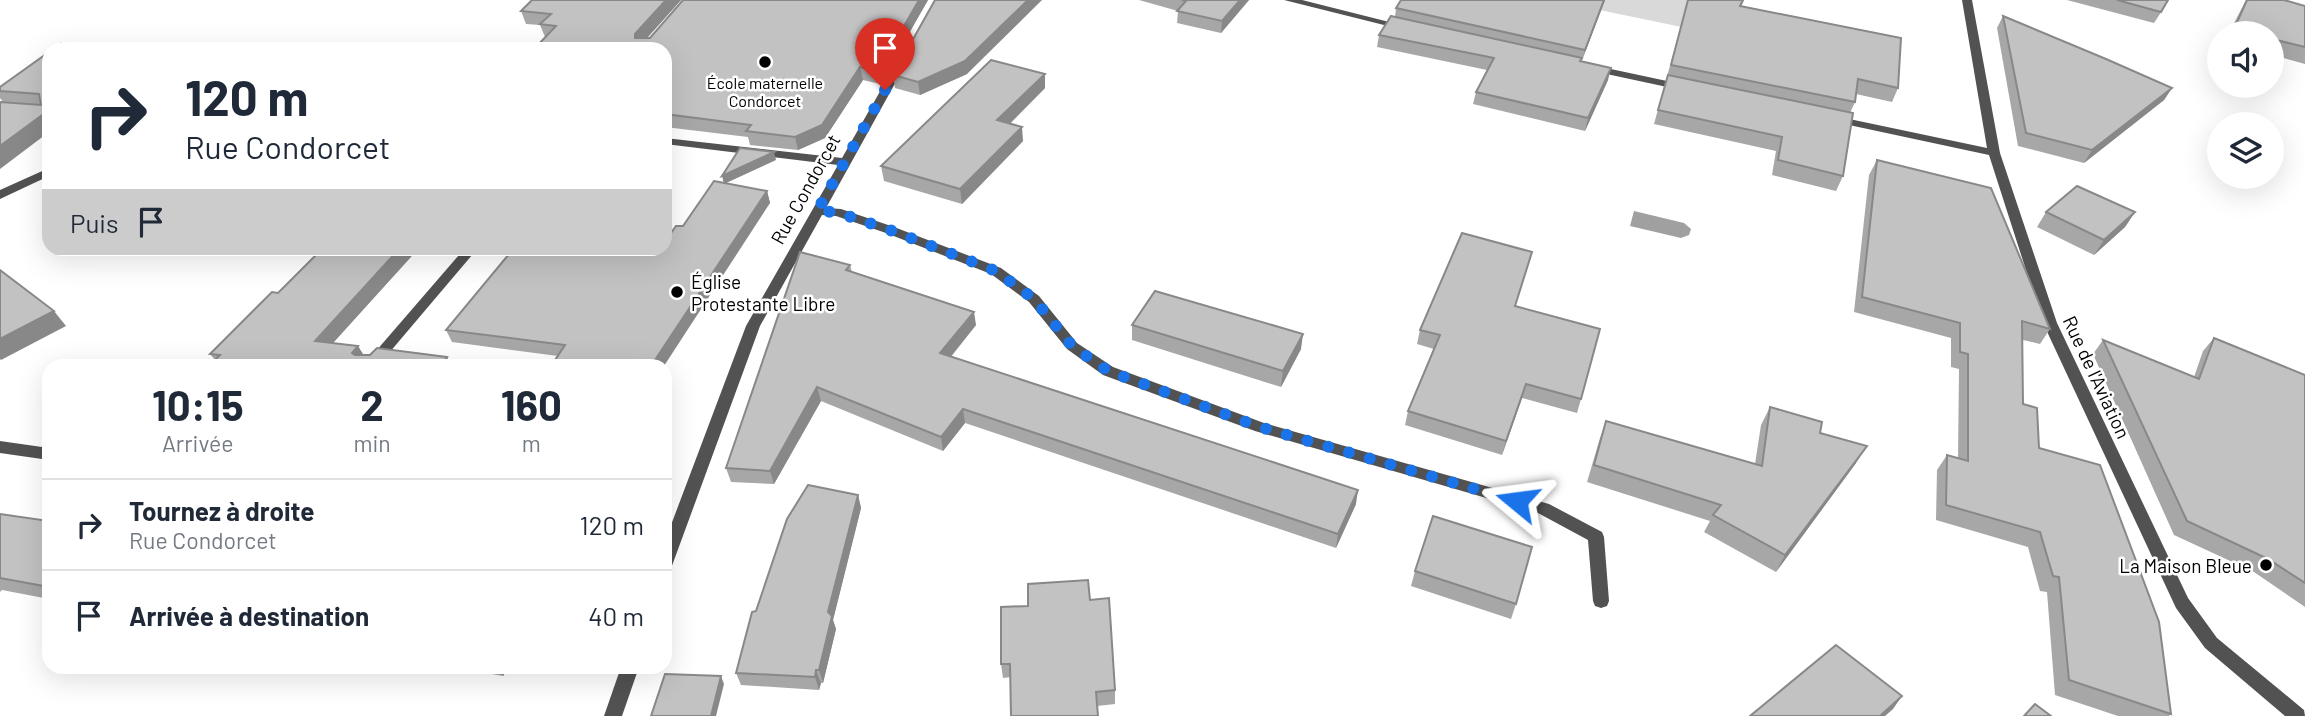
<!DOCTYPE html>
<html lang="fr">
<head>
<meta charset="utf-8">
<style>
	:root { --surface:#fff; --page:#f6f6f7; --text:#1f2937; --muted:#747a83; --line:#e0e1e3 }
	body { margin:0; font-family:Barlow,sans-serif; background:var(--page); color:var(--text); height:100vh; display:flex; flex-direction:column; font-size:26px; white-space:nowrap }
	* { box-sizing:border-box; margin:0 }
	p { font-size:23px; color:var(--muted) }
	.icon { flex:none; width:38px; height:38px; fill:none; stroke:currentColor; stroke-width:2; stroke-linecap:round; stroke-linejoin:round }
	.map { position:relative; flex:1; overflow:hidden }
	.drawer { position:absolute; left:42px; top:359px; width:630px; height:315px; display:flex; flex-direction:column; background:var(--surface); border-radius:21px; box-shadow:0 7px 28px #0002 }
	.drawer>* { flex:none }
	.hud { position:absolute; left:42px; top:42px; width:630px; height:214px; border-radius:21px; box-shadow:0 7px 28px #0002; background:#fff; color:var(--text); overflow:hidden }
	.tools { position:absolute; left:2207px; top:21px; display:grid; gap:14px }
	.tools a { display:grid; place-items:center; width:77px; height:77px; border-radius:50%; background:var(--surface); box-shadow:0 7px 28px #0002; font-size:35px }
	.pin { position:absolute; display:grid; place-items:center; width:60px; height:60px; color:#fff; margin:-72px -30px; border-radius:50% 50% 50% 0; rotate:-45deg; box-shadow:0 0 7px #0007 }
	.pin .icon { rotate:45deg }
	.me { position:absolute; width:77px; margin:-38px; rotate:286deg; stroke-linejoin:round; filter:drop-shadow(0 0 5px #0008) }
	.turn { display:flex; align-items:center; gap:24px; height:147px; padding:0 28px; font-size:32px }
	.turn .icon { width:91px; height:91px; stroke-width:2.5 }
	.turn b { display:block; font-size:49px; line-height:60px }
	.then { display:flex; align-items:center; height:66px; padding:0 28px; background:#0003; gap:14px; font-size:26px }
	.eta { display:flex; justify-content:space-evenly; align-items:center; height:119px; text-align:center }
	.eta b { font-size:42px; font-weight:700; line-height:49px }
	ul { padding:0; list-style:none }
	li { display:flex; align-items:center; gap:21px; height:91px; padding:0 28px; border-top:2px solid var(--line) }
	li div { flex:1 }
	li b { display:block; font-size:26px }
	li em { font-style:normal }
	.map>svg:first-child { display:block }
</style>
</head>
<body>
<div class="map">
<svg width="2305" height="716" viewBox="0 0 2305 716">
	<rect width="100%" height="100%" fill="#fff"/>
	<polygon fill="#d9d9d9" points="1594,0 1710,0 1701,31 1590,8"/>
	<polygon fill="#a0a0a0" points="1634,211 1684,223 1691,229 1689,235 1681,238 1630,226"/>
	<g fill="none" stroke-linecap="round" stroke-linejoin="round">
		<g fill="#525252" fill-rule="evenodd">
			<polygon points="1284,0 1302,0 1409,27 1404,30"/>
			<polygon points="1962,0 1972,0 2000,153 2057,323 2188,598 2217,638 2304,710 2305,716 2285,716 2205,648 2176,608 2043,323 1989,155 1835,122 1829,119 1835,116 1987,148"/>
			<polygon points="903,57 908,60 826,208 841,209 894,227 1001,268 1039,296 1077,343 1113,367 1264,423 1549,504 1602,532 1604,537 1609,601 1607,606 1601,608 1595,606 1593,601 1588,540 1538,513 1255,431 1103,375 1067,349 1029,302 991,274 886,233 836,216 822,215 760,326 673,563 671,568 665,570 665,541 746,326 838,165 665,144 665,138 842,158 898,60"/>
			<polygon points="1592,65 1681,84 1686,87 1681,90 1588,70 1587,68"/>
			<polygon points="49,168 49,176 0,199 0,190"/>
			<polygon points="465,248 478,248 378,366 363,366"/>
			<polygon points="0,441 49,448 49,460 0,453"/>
			<polygon points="621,667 639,667 622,716 604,716"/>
		</g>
	</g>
	<g fill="#a7a7a7">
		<polygon points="681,0 647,38 650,38 683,0 928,0 880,84 863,80 825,138 798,150 750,145 748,137 665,127 665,49 534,49 545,37 540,25 526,24 521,11"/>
		<polygon points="1139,0 1249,0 1221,33 1177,23 1178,11"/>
		<polygon points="1401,0 1605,0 1582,60 1581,60 1581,61 1608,80 1585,131 1473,104 1476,92 1487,70 1377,47 1379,35 1395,17 1396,8"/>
		<polygon points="1688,0 1744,0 1741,7 1898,88 1892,102 1856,94 1855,102 1850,113 1843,176 1836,191 1772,175 1776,151 1654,124"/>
		<polygon points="2067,0 2169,0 2154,23"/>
		<polygon points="2246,0 2284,0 2305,6 2305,64 2272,55 2272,33 2229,33"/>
		<polygon points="2003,16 2172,88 2164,100 2084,163 2018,146 1997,28"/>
		<polygon points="49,52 49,132 3,102 0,98 0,87"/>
		<polygon points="967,74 920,95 895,88 893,75"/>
		<polygon points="1045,88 1010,124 1023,141 962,204 884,181 881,166"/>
		<polygon points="776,160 725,183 767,191 770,203 558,356 452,342 446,330 668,237 683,226 724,183"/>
		<polygon points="1877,160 2050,329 2040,344 2023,340 2023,404 2039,448 2171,714 2169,716 2118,716 2055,695 2047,592 2040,591 2028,547 1936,520 1937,470 1947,455 1958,458 1959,369 1951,367 1951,338 1854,312 1869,175"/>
		<polygon points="2046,212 2135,212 2125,227 2094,255 2037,227"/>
		<polygon points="323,248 419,248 333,343 358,346 363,355 452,366 214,366 212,363 215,360 210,354 278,293"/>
		<polygon points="1532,252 1515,306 1581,399 1577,413 1522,398 1502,455 1405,425 1408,411 1434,349 1417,344 1420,330"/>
		<polygon points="850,265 852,272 976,325 951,357 1356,504 1336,548 965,423 943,451 821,401 774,484 731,482 726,468"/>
		<polygon points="1132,325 1301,349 1281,387 1132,340"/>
		<polygon points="2214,338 2305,375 2305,607 2254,572 2174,535 2093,354 2103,340 2194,377 2203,351"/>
		<polygon points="1770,407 1820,433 1856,463 1776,572 1704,532 1710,521 1587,482 1600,438 1606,421 1755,464 1761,425"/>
		<polygon points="858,495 861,508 833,620 836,629 823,683 821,683 819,690 741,685 736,673"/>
		<polygon points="0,514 49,521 49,599 2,590 0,592"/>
		<polygon points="1415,571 1516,604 1511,619 1411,586"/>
		<polygon points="1090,600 1115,690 1115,704 1097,706 1011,677 1003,678 1001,664 1028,606"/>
		<polygon points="453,667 509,667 503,676"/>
	</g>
	<g fill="#888">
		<polygon points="666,0 681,0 639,47 635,38 635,34"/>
		<polygon points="919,0 928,0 880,84 878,71"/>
		<polygon points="1028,0 1042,0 967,74 920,95 918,82"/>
		<polygon points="1240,0 1249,0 1221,33 1222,21"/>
		<polygon points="1604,0 1605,0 1582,60 1585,50"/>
		<polygon points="860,67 863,80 825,138 798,150 795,137"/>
		<polygon points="1611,68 1608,80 1585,131 1588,118"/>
		<polygon points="1045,74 1045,88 998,135 997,120"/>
		<polygon points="2172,88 2164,100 2084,163 2092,150"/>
		<polygon points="49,110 49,132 0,169 0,146"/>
		<polygon points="1022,127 1023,141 962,204 960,189"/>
		<polygon points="774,152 776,160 724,184 722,176"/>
		<polygon points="767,191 770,203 664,366 651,366"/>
		<polygon points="2135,212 2125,227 2094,255 2104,240"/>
		<polygon points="400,248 419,248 323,354 315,341"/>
		<polygon points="54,311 66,326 1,360 0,359 0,339"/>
		<polygon points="974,312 976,325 942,367 940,353"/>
		<polygon points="1303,334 1301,349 1281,387 1283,371"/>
		<polygon points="358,346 366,359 361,366 352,353"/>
		<polygon points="447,357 452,366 440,366"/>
		<polygon points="1526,384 1522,398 1502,455 1506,441"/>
		<polygon points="817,387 821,401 774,484 770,471"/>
		<polygon points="963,409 965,423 943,451 941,437"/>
		<polygon points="1867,446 1856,463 1776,572 1785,555"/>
		<polygon points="1358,490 1356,504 1336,548 1338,534"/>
		<polygon points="858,495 861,508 833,620 836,629 823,683 819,670 828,612"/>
		<polygon points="497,667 509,667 503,676"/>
		<polygon points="816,670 821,683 819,690 815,677"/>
		<polygon points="721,676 724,684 716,716 711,716"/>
		<polygon points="1902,696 1893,709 1885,716 1880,716"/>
	</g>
	<g fill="#c2c2c2" stroke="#888" stroke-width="2">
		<polygon points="532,0 666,0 635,34 635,38 650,38 683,0 919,0 878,71 860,67 822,125 795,137 746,131 751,125 665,114 665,49 592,49 588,46 585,49 534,49 556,26 540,24 551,14 521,11"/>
		<polygon points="935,0 1028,0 965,61 918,82 893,75"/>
		<polygon points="1182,0 1240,0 1222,21 1177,11 1186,1"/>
		<polygon points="1401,0 1604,0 1585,50 1396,8"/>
		<polygon points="1688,0 1743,0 1740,6 1901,38 1898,88 1858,79 1855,102 1671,65"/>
		<polygon points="2117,0 2168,0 2161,12"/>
		<polygon points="2247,0 2284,0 2305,6 2305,47 2272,39 2272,33 2251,33 2234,29"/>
		<polygon points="1391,16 1582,58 1580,61 1611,68 1588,118 1476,92 1494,58 1379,35"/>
		<polygon points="2003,16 2106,59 2172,88 2092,150 2026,133"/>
		<polygon points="61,43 135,47 132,49 53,49"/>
		<polygon points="49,52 49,110 0,146 0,102 41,105 39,94 0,91 0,87"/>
		<polygon points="991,60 1045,74 997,120 1022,127 960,189 881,166"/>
		<polygon points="1668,75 1853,113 1843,176 1778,160 1782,137 1658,110"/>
		<polygon points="740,148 774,152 722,176"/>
		<polygon points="1877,160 1991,188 2050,329 2022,321 2023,404 2037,408 2039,448 2100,465 2159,622 2171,714 2069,680 2059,577 2053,576 2040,532 1946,505 1947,455 1968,461 1968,354 1960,352 1960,323 1862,297"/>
		<polygon points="714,181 767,191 651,366 551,366 565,345 446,330 514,248 665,248 665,237 668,237 676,226 683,226"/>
		<polygon points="2077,186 2135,212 2104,240 2046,212"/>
		<polygon points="1462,233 1532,252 1515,306 1600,329 1581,399 1526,384 1506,441 1408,411 1440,335 1420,330"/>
		<polygon points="323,248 400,248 315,341 358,346 352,353 355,355 370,355 377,348 447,357 440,366 230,366 212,363 220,355 210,354 272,292 278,293"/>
		<polygon points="800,252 850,265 846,270 974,312 940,353 1358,490 1338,534 963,409 941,437 817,387 770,471 726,468"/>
		<polygon points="0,270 54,311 0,339"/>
		<polygon points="1155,291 1303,334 1283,371 1132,325"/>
		<polygon points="2214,338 2305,375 2305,583 2268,559 2187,521 2103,340 2199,379"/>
		<polygon points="1770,407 1822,422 1820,433 1867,446 1785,555 1713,515 1721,505 1594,465 1606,421 1762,466"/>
		<polygon points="808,485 858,495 828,612 832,616 819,670 816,670 815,677 736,673 752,612 756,611 787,519"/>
		<polygon points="0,514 49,521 49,587 0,578"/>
		<polygon points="1433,516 1532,547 1516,604 1415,571"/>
		<polygon points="1088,580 1090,600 1109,598 1115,690 1096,692 1098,716 1011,716 1010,664 1001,664 1001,607 1028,606 1028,584"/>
		<polygon points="1836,645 1902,696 1880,716 1750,716"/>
		<polygon points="665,674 721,676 711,716 651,716"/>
		<polygon points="2035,704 2051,716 2024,716"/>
	</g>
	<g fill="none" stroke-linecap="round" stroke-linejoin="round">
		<polyline stroke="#1a73e8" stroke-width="12" stroke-dasharray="0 21.6" points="885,90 817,211 836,212 890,230 996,271 1034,299 1072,346 1108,371 1260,427 1517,501"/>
	</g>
	<g fill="#000" stroke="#fff" stroke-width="2.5">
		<circle cx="765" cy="62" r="7"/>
		<circle cx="677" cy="292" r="7"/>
		<circle cx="2266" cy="565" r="7"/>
	</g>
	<g text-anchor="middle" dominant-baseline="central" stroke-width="5" stroke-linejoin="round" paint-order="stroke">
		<g font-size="16" fill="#000" stroke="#fff">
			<text x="765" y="82">École maternelle<tspan x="765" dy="18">Condorcet</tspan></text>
		</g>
		<g font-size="19" fill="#000" stroke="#fff">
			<text transform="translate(805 189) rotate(-61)">Rue Condorcet</text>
			<text transform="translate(2097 377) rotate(65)">Rue de l'Aviation</text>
		</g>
		<g font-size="19" fill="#000" stroke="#fff" text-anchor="start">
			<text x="691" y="281">Église<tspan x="691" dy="22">Protestante Libre</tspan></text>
			<text x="2252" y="565" text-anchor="end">La Maison Bleue</text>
		</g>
	</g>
</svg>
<div class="tools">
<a><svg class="icon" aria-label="sound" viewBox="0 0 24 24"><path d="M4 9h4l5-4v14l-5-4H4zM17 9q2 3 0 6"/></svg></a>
<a><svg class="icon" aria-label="layers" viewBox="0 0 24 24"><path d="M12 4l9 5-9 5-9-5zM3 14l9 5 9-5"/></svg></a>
</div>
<div class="pin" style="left:885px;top:90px;background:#d93025"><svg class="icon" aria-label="arrive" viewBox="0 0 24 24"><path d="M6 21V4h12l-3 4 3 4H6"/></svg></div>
<svg class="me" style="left:1517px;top:501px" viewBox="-20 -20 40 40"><path d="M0-17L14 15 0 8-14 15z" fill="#1a73e8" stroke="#fff" stroke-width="4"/></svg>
<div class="hud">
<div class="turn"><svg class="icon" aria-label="right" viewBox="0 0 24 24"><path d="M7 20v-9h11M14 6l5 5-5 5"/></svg><div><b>120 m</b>Rue Condorcet</div></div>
<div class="then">Puis<svg class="icon" aria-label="arrive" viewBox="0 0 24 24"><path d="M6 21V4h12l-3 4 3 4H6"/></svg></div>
</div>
<section class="drawer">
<div class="eta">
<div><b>10:15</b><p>Arrivée</p></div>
<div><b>2</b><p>min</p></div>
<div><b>160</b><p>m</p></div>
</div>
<ul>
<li><svg class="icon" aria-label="right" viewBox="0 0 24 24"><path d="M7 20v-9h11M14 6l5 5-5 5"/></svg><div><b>Tournez à droite</b><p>Rue Condorcet</p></div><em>120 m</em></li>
<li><svg class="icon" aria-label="arrive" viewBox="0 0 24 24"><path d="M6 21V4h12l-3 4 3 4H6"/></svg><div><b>Arrivée à destination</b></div><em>40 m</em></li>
</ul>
</section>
</div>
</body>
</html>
